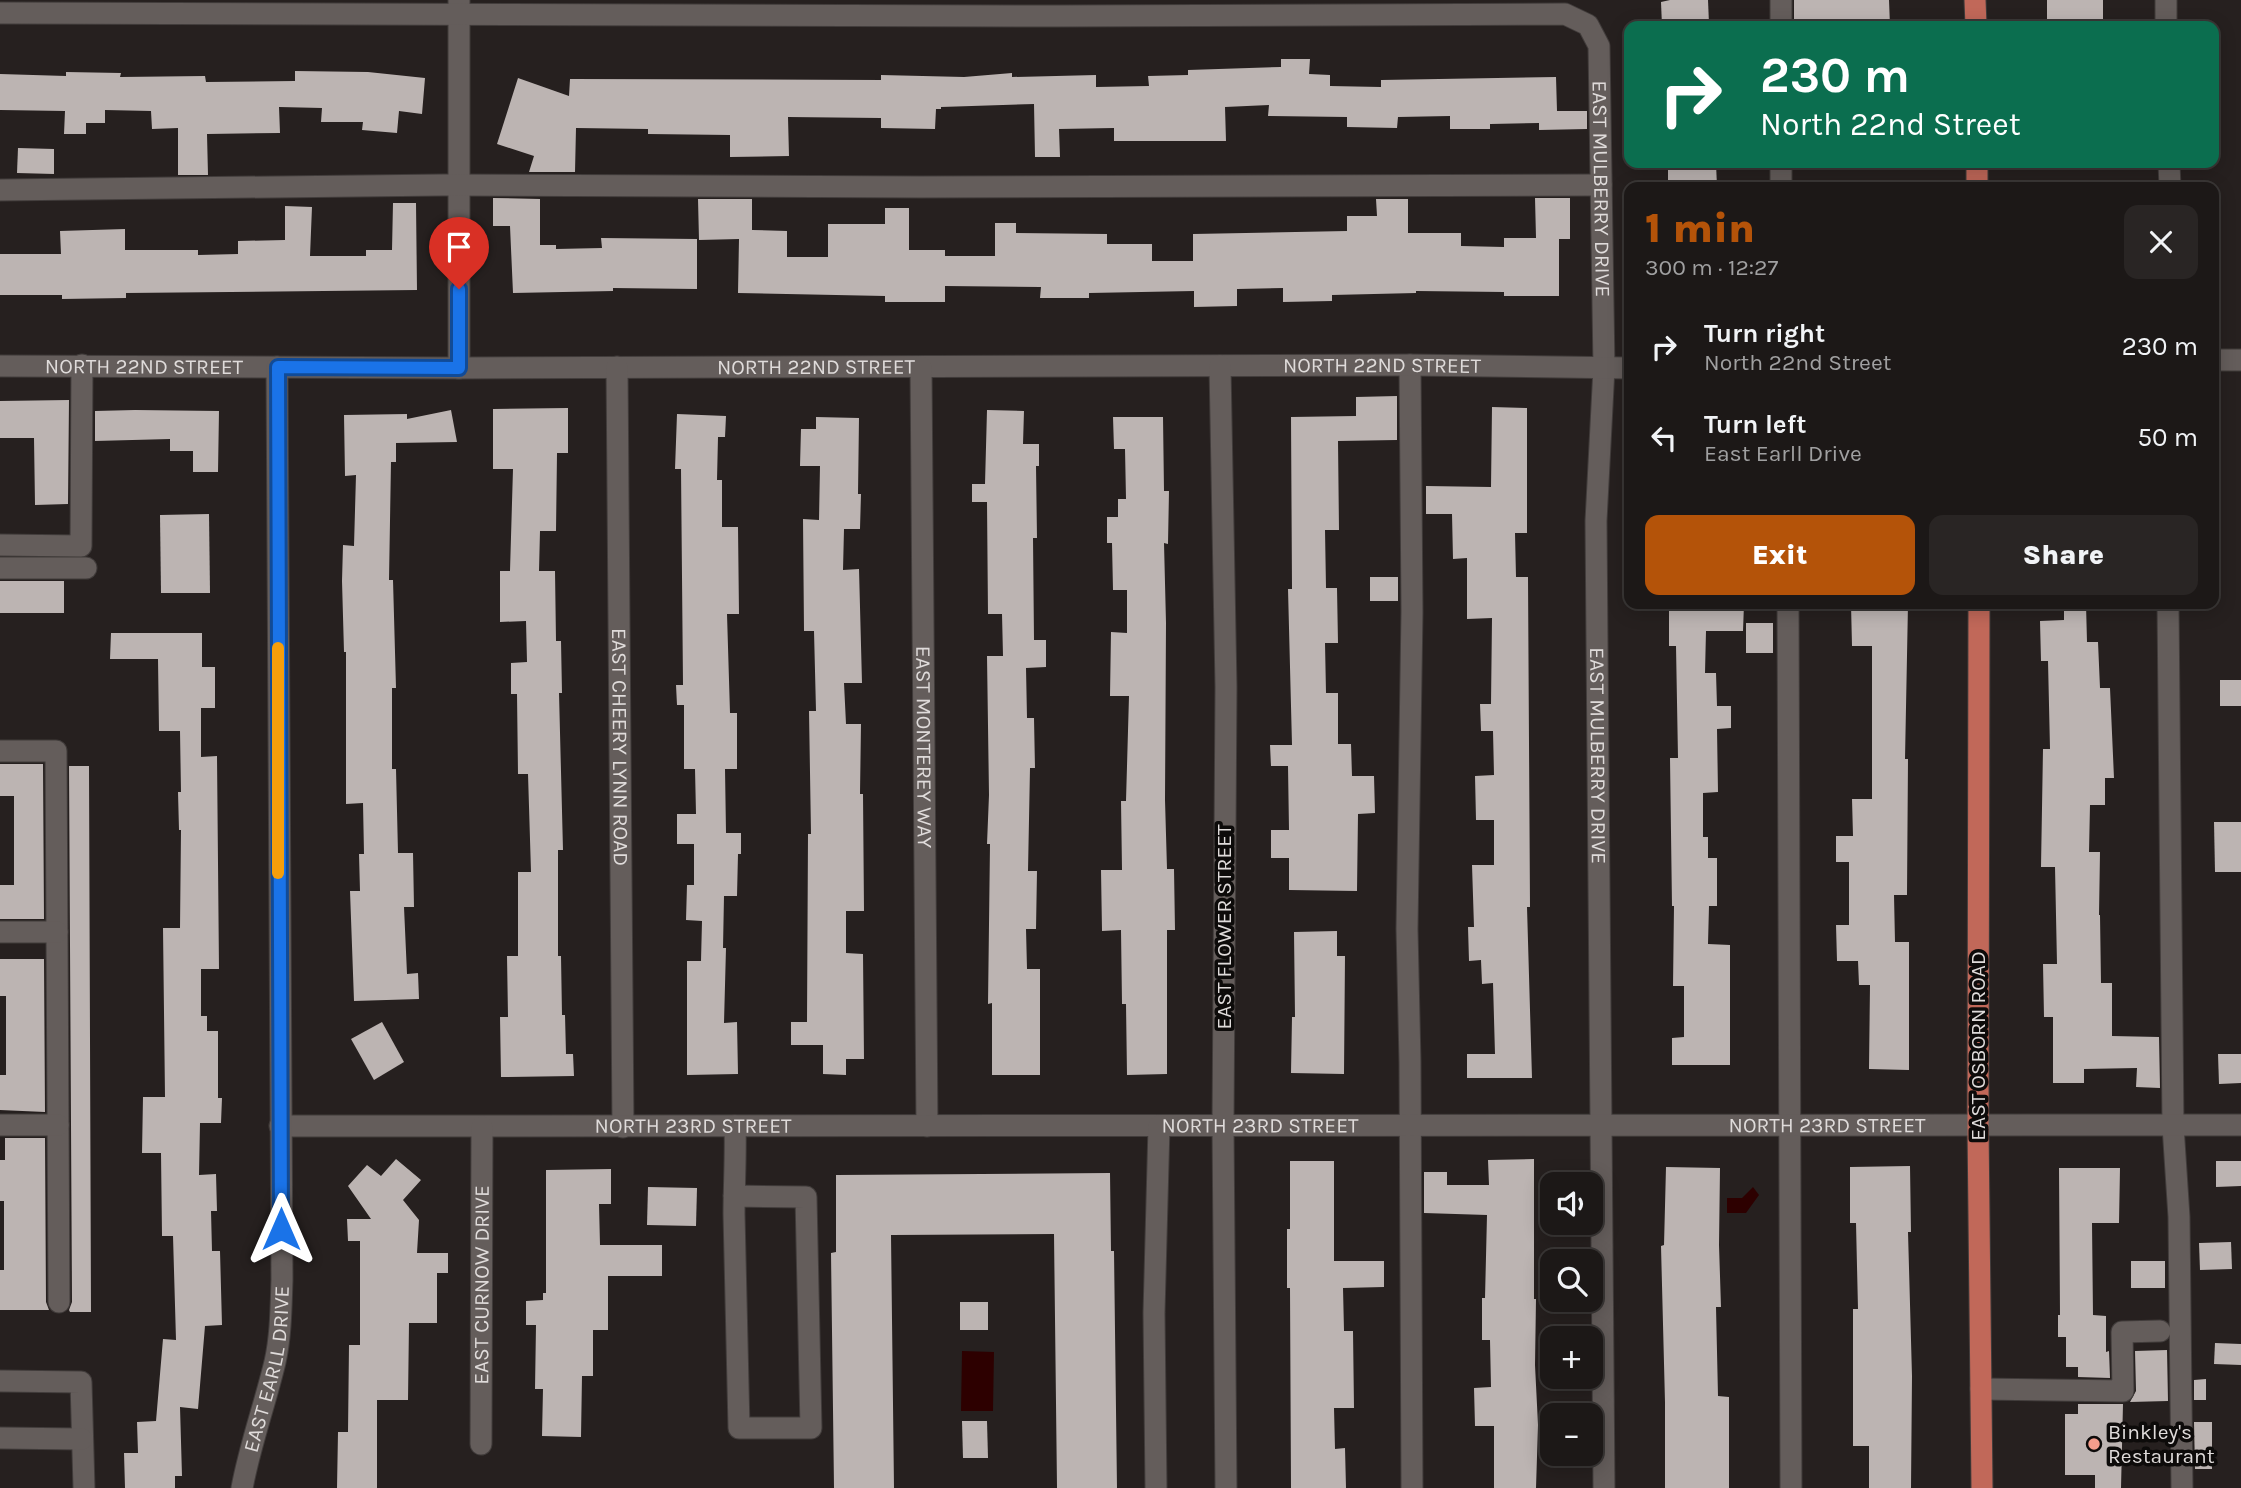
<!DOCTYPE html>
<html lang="en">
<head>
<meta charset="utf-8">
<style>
	:root { --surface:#1c1817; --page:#292524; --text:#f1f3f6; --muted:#a0a0a1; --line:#3a3736; --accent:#b45309 }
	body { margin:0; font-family:Karla,sans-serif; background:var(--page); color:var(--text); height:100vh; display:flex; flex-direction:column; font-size:26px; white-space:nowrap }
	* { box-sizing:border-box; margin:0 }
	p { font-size:23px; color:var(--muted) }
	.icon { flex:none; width:38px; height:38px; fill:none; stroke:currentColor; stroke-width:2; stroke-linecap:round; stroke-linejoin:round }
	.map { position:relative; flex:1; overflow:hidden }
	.sheet { position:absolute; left:1624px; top:182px; width:595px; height:427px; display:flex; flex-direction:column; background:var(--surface); border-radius:14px; box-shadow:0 4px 18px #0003,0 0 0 2px var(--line) }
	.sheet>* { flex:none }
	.hud { position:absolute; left:1624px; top:21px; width:595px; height:147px; border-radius:14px; box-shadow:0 4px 18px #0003,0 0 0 2px var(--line); background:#0b6e4f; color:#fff; overflow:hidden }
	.fabs { position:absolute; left:1540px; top:1172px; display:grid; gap:14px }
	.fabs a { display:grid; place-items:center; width:63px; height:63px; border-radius:14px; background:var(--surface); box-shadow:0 4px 18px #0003,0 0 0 2px var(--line); font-size:35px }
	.pin { position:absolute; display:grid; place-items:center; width:60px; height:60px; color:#fff; margin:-72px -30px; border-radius:50% 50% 50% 0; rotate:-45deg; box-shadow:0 0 7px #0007 }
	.pin .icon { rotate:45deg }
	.me { position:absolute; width:77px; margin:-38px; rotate:0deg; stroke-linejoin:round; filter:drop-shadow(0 0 5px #0008) }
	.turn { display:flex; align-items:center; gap:24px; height:147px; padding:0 21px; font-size:32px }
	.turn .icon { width:91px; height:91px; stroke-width:2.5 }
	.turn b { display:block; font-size:49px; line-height:60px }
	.round { display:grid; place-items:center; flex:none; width:74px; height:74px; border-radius:14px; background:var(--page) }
	.overview { display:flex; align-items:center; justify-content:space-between; height:119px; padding:0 21px }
	h1 { font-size:42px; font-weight:800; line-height:52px; color:var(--accent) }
	.button { display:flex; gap:14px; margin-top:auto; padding:14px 21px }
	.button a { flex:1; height:80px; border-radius:14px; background:var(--accent); color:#fff; font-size:28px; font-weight:800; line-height:80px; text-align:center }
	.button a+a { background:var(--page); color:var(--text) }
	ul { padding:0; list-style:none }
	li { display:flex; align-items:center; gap:21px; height:91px; padding:0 21px }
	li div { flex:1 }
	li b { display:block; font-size:26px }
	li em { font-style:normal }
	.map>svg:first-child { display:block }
</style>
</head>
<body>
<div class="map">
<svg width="2241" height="1488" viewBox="0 0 2241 1488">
	<rect width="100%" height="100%" fill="#26201f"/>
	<g fill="#2d0000">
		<polygon points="1753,1187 1759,1195 1746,1213 1727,1213 1727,1198 1742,1198"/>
		<polygon points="962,1351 994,1352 993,1411 961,1411"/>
	</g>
	<g fill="#bcb4b2">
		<polygon points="1670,0 1708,0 1709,24 1662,26 1661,2"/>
		<polygon points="1794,0 1889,0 1890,26 1816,26 1816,22 1794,23"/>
		<rect x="2047" y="0" width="56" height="26"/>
		<polygon points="1281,59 1310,59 1309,74 1330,75 1330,86 1381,87 1381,80 1556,77 1557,111 1587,111 1587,129 1539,130 1539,123 1490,124 1490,129 1450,129 1450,116 1398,117 1397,128 1347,127 1347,117 1268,116 1269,105 1225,107 1226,141 1114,141 1114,128 1059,129 1060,157 1035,157 1034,104 941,107 941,109 936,109 935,129 881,128 881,118 788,117 789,156 730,157 730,135 648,134 648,129 576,128 575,172 529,172 534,156 497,144 518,78 569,96 570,79 881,80 881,75 964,77 1012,73 1012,77 1096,75 1096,87 1149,86 1148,76 1188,75 1188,70 1281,67"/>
		<polygon points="295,71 368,72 425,78 422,114 399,111 397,133 362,130 363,122 321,122 322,108 279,107 280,133 207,134 208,175 178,175 178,128 152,129 151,111 105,110 105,123 86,123 86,134 64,134 65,111 0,110 0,74 66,76 66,72 121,73 120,77 205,76 206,82 295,81"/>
		<polygon points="18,148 54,149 54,174 17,173"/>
		<polygon points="1668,163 1716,163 1717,187 1668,187"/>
		<polygon points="493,198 540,199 540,245 556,245 556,249 602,248 601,238 697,239 697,289 613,288 613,291 513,293 510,226 493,226"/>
		<polygon points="1535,198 1570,198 1570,239 1559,239 1559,296 1504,296 1504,292 1416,291 1416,293 1332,295 1332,301 1283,302 1283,288 1237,289 1237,306 1194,307 1194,291 1089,293 1089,298 1040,298 1041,287 945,286 945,302 885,302 885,296 738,293 739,239 699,240 698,199 752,199 752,230 787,231 787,257 828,257 828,224 885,224 885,208 909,208 909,250 945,250 945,256 995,256 995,223 1016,223 1016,233 1107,234 1107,244 1152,244 1152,261 1193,261 1193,234 1347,231 1347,216 1377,216 1376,199 1408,199 1408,233 1461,233 1461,246 1504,247 1504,238 1536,238"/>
		<polygon points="393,203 416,203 417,290 126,293 126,298 62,299 62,295 0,295 0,254 61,254 60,231 125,229 125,250 198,250 198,255 238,254 238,241 285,240 285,206 312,207 310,256 366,256 366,250 392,250"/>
		<polygon points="1397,396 1397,440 1338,441 1339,530 1325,530 1326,588 1337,588 1338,643 1325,643 1326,693 1338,693 1338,744 1351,744 1352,776 1374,776 1375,813 1358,814 1357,891 1289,890 1289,858 1271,858 1271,830 1289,830 1288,766 1271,766 1270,745 1292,745 1288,589 1292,589 1291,417 1356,416 1356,397"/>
		<polygon points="69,400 68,504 35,505 34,438 0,438 0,401"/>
		<polygon points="1492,407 1527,408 1527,533 1515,533 1516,577 1528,577 1530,907 1527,907 1532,1078 1467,1078 1467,1054 1495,1054 1493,983 1482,984 1481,960 1469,961 1468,927 1474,927 1472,865 1494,865 1494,820 1476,820 1475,776 1494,775 1493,731 1481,731 1480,704 1491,704 1492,618 1467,619 1467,558 1453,559 1452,514 1426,514 1426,486 1491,487"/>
		<polygon points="568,408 568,453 557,453 556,531 540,531 539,571 555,571 556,641 561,641 562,693 559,693 563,850 558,850 558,956 561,956 562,1015 565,1015 566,1054 573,1054 574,1076 501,1077 500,1017 508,1017 507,956 518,956 518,872 531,872 528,774 518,774 517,694 511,694 511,663 527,662 526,621 500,622 500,571 510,571 513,469 493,469 493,409"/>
		<polygon points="135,410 219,411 218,472 193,472 193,451 170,451 170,439 95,441 95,411"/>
		<polygon points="451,410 457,442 396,443 396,462 391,462 389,580 393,580 396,688 392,688 392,769 396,769 398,853 413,853 414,907 404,907 407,974 418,973 419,999 354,1001 350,891 360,891 359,854 364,854 363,803 346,804 346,652 344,652 342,581 343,545 354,546 356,475 345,476 344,415 407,414 407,419"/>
		<polygon points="987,410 1024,411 1023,444 1039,444 1039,466 1036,466 1037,538 1033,538 1034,640 1046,640 1046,667 1026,668 1027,718 1034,718 1035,768 1030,768 1028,871 1037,871 1036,929 1026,929 1027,969 1040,969 1040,1075 992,1075 992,1003 988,1004 990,844 987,844 989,795 987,656 1003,656 1002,614 988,614 987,502 972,502 972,484 985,484"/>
		<polygon points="677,414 726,416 725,437 718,437 717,480 722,480 722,527 738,527 739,614 727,614 730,713 737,713 737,769 725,769 726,833 741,833 741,854 738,854 737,896 724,896 723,948 726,948 724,1023 737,1022 738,1074 687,1075 687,961 701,961 702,921 686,920 687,885 694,885 694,844 677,844 677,814 696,814 695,769 684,769 684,705 677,705 676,685 683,685 681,469 675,469"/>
		<polygon points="816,417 859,418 858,494 861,494 860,529 844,529 843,570 859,569 862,683 844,683 846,724 861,724 860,794 863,794 864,911 846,911 846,953 863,954 864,1059 846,1059 846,1075 823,1074 823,1045 791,1045 791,1022 807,1022 808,834 811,834 809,711 816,711 814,631 804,631 803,519 819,520 820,466 800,466 801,429 816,429"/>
		<polygon points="1113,417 1163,417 1164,491 1169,491 1168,544 1164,543 1166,623 1165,800 1167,869 1174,869 1175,930 1167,930 1167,1074 1127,1075 1126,1004 1122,1004 1121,930 1102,931 1101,870 1122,870 1121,801 1126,801 1129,696 1110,696 1111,632 1127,633 1127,590 1113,590 1112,543 1107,543 1107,517 1118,517 1118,499 1126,499 1125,449 1114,449"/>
		<polygon points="209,514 210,593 161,593 160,515"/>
		<rect x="1370" y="577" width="28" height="24"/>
		<rect x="0" y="581" width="64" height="32"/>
		<polygon points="1669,604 1744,604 1743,631 1706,631 1705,673 1716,673 1717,706 1731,706 1731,728 1717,729 1718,792 1703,793 1703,837 1708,837 1708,858 1717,858 1717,906 1709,906 1708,944 1730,945 1730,1065 1672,1065 1672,1038 1684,1037 1684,986 1673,986 1674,906 1672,906 1670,758 1678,758 1676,646 1669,646"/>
		<polygon points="1851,604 1908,604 1905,759 1908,759 1907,895 1894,895 1895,942 1909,942 1909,1070 1869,1069 1870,985 1859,985 1858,961 1837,961 1836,925 1849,925 1849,862 1836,862 1836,836 1853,836 1852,799 1872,799 1872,646 1852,646"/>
		<polygon points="2064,604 2086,604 2087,642 2098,642 2100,688 2110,688 2114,778 2105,778 2105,805 2090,805 2089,852 2100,852 2099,915 2100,915 2101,983 2112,983 2112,1036 2159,1037 2160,1088 2136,1087 2137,1068 2084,1069 2084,1083 2053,1083 2053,1017 2044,1017 2043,964 2057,964 2055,867 2041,867 2043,749 2050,749 2048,661 2041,661 2040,621 2064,620"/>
		<rect x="1746" y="623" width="27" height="30"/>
		<polygon points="111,633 202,633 202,667 215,667 215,708 201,708 201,757 217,756 219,969 201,969 201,1016 207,1016 207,1031 218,1031 218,1098 222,1098 221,1123 200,1123 199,1175 216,1174 217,1211 211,1211 212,1251 220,1251 222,1325 205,1326 198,1409 180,1407 182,1476 175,1476 175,1488 125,1488 124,1453 138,1453 137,1422 156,1421 163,1339 176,1340 173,1236 162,1236 161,1153 142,1153 143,1097 165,1097 163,928 180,928 181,830 179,830 178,792 181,792 180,731 159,731 158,659 110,659"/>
		<rect x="2220" y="680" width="21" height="26"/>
		<polygon points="0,764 43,764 44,919 0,919 0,885 14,885 14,796 0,796"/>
		<polygon points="69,766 89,766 91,1312 70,1312 69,1310 72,1302"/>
		<polygon points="2214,822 2241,822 2241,872 2215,872"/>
		<polygon points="1337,931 1337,956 1345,956 1344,1074 1291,1073 1292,1017 1295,1017 1294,932"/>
		<polygon points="0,959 44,959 45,1112 0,1110 0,1075 6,1075 6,996 0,996"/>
		<polygon points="382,1022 404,1062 374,1080 351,1039"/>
		<polygon points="2218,1054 2241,1054 2241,1083 2219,1084"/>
		<polygon points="5,1138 45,1138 46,1302 49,1310 0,1310 0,1270 4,1270 4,1201 0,1201 0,1160 5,1160"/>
		<polygon points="396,1159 421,1180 403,1200 419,1220 417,1253 448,1253 448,1273 437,1273 437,1323 409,1323 408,1400 377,1400 377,1488 337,1488 338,1432 348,1432 349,1345 360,1345 360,1241 348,1241 347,1219 371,1219 348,1186 367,1165 381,1176"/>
		<polygon points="1534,1159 1534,1299 1536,1299 1535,1365 1538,1425 1536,1488 1494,1488 1494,1426 1475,1426 1474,1388 1491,1387 1490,1340 1482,1340 1482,1298 1485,1298 1487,1215 1424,1213 1424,1172 1447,1172 1447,1185 1489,1185 1488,1160"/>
		<polygon points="1290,1161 1334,1161 1334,1261 1384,1261 1384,1287 1343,1288 1344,1331 1353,1331 1354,1408 1334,1408 1335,1449 1345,1448 1346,1488 1291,1488 1290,1288 1287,1288 1287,1229 1290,1229"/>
		<polygon points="2216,1161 2241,1161 2241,1186 2216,1187"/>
		<polygon points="1910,1166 1911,1232 1908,1232 1912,1376 1911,1488 1869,1488 1869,1446 1853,1446 1853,1309 1858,1309 1856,1223 1850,1223 1850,1167"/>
		<polygon points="1666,1167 1720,1168 1719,1245 1721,1307 1716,1307 1718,1396 1729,1397 1729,1488 1665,1488 1665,1402 1661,1246 1664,1245"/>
		<polygon points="2059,1168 2120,1168 2119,1223 2092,1223 2093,1315 2106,1316 2106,1352 2109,1351 2110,1378 2078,1377 2078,1367 2066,1367 2066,1337 2058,1337 2058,1315 2060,1315"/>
		<polygon points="611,1169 611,1204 599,1204 600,1245 662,1245 662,1276 608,1276 608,1330 593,1330 593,1376 582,1376 581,1437 542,1436 543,1389 535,1389 536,1325 526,1325 526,1301 543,1300 543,1293 546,1293 546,1170"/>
		<polygon points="1110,1173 1111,1251 1114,1251 1117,1488 1057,1488 1054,1234 891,1235 894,1488 834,1488 831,1253 836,1252 836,1175"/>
		<polygon points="648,1187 697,1188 696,1226 647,1225"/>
		<polygon points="2231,1242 2232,1269 2200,1270 2199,1243"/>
		<rect x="2131" y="1261" width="34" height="27"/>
		<rect x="960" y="1302" width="28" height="28"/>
		<polygon points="2215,1343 2241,1344 2241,1365 2214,1364"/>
		<polygon points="2167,1350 2168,1401 2130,1402 2136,1391 2135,1351"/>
		<polygon points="2206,1379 2206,1400 2194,1400 2194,1380"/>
		<polygon points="2078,1404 2123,1404 2121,1488 2095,1488 2095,1475 2065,1475 2065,1414 2078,1414"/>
		<polygon points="962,1421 987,1421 988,1458 963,1458"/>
		<polygon points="2194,1422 2212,1422 2212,1469 2195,1469"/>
	</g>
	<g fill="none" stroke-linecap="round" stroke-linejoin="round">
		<defs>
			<g id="minor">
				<polyline points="459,0 459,368"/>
				<polyline points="1781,0 1781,26"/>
				<polyline points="2166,0 2166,26"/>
				<path id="s1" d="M 0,13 L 1057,16 L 1565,14 L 1588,25 L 1599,46 L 1604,368 L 1596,521 L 1604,1488"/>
				<polyline points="1781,163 1781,187"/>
				<polyline points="2169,163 2170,187"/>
				<polyline points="0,190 443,185 920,187 1601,185"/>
				<polyline points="2214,360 2241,360"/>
				<polyline points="1410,365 1412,612 1407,929 1410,1062 1412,1488"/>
				<path id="s2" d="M 0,366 L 459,368 L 1410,365 L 1629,368"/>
				<polyline points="1220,366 1226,687 1223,1126 1226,1488"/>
				<path id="s3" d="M 617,367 L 623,1127"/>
				<path id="s4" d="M 921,367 L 927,1126"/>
				<polyline points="0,545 81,546 82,365"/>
				<polyline points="0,568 86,568"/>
				<polyline points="1788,604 1791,1488"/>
				<polyline points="2168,604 2173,1126 2179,1217 2182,1488"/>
				<polyline points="0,751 56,751 59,1302"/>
				<polyline points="0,932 57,932"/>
				<polyline points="0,1125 58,1125"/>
				<path id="s5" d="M 280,1126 L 2241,1125"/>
				<path d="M 734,1196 L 806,1197 L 811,1428 L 739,1428 L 734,1214 C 734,1185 736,1155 735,1126"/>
				<polyline points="0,1381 81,1382 84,1488"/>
				<polyline points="1981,1389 2123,1391 2122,1332 2160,1331"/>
				<polyline points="0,1438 82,1439"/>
				<path id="s6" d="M 481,1444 L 482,1127"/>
				<path id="s7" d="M 242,1488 C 250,1445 265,1404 275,1362 C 281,1335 281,1307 282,1280 L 277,367"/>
				<polyline points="1156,1488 1154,1313 1159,1126"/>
			</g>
			<g id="major">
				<polyline points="1975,0 1976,26"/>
				<polyline points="1977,163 1977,187"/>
				<polyline points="1979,604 1978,1126 1982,1488"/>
			</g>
		</defs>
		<use href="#minor" stroke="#413c3b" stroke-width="23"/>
		<use href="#major" stroke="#413c3b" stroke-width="23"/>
		<use href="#minor" stroke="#645d5b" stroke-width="21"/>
		<use href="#major" stroke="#c16859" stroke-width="21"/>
	</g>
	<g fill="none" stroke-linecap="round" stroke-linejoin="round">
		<defs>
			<polyline id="route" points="281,1229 278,367 459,368 459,289"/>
		</defs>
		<use href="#route" stroke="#114b97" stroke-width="18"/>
		<use href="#route" stroke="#1a73e8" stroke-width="12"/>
		<polyline stroke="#f59e0b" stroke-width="12" points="278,648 278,873"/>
	</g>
	<circle fill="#f49d8c" stroke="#0d0b0a" stroke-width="2.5" cx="2094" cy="1444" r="7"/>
	<g text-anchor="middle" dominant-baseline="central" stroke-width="7" stroke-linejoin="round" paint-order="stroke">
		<g font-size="21" fill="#dfdbda" stroke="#0d0b0a">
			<text stroke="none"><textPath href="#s1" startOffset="1757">EAST MULBERRY DRIVE</textPath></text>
			<text stroke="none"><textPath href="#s2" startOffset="144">NORTH 22ND STREET</textPath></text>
			<text stroke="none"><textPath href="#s2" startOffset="1382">NORTH 22ND STREET</textPath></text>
			<text stroke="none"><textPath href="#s2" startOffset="816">NORTH 22ND STREET</textPath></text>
			<text stroke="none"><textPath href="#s3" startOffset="380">EAST CHEERY LYNN ROAD</textPath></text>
			<text stroke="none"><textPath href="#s4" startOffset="380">EAST MONTEREY WAY</textPath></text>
			<text stroke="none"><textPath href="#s1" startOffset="2324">EAST MULBERRY DRIVE</textPath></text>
			<text transform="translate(1224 927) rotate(-90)">EAST FLOWER STREET</text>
			<text transform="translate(1978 1046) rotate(-90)">EAST OSBORN ROAD</text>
			<text stroke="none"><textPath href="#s5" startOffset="413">NORTH 23RD STREET</textPath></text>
			<text stroke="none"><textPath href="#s5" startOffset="980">NORTH 23RD STREET</textPath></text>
			<text stroke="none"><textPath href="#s5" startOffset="1547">NORTH 23RD STREET</textPath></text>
			<text stroke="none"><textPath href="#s6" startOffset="159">EAST CURNOW DRIVE</textPath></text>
			<text stroke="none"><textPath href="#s7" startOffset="122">EAST EARLL DRIVE</textPath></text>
		</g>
		<g font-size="21" fill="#dfdbda" stroke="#0d0b0a" text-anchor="start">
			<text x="2108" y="1432">Binkley's<tspan x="2108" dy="24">Restaurant</tspan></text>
		</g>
	</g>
</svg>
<div class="fabs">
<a><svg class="icon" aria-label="sound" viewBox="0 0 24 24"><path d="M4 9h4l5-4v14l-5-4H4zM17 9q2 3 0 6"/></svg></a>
<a><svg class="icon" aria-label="search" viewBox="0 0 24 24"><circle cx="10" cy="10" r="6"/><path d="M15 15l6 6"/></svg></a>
<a>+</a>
<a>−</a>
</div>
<div class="pin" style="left:459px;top:289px;background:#d93025"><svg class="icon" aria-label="arrive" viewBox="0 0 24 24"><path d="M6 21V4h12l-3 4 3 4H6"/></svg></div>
<svg class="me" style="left:281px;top:1229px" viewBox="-20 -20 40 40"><path d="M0-17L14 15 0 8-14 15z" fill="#1a73e8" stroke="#fff" stroke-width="4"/></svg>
<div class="hud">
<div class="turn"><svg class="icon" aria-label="right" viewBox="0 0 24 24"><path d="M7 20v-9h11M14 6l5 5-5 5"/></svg><div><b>230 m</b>North 22nd Street</div></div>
</div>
<section class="sheet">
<div class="overview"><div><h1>1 min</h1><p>300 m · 12:27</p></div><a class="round"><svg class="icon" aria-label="close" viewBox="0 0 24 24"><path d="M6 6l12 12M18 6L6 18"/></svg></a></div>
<ul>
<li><svg class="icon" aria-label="right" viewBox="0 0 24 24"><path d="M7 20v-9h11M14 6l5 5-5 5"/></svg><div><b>Turn right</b><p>North 22nd Street</p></div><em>230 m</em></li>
<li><svg class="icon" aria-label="left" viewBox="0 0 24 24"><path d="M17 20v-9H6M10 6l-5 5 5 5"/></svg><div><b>Turn left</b><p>East Earll Drive</p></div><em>50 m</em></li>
</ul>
<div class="button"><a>Exit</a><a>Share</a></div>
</section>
</div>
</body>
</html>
